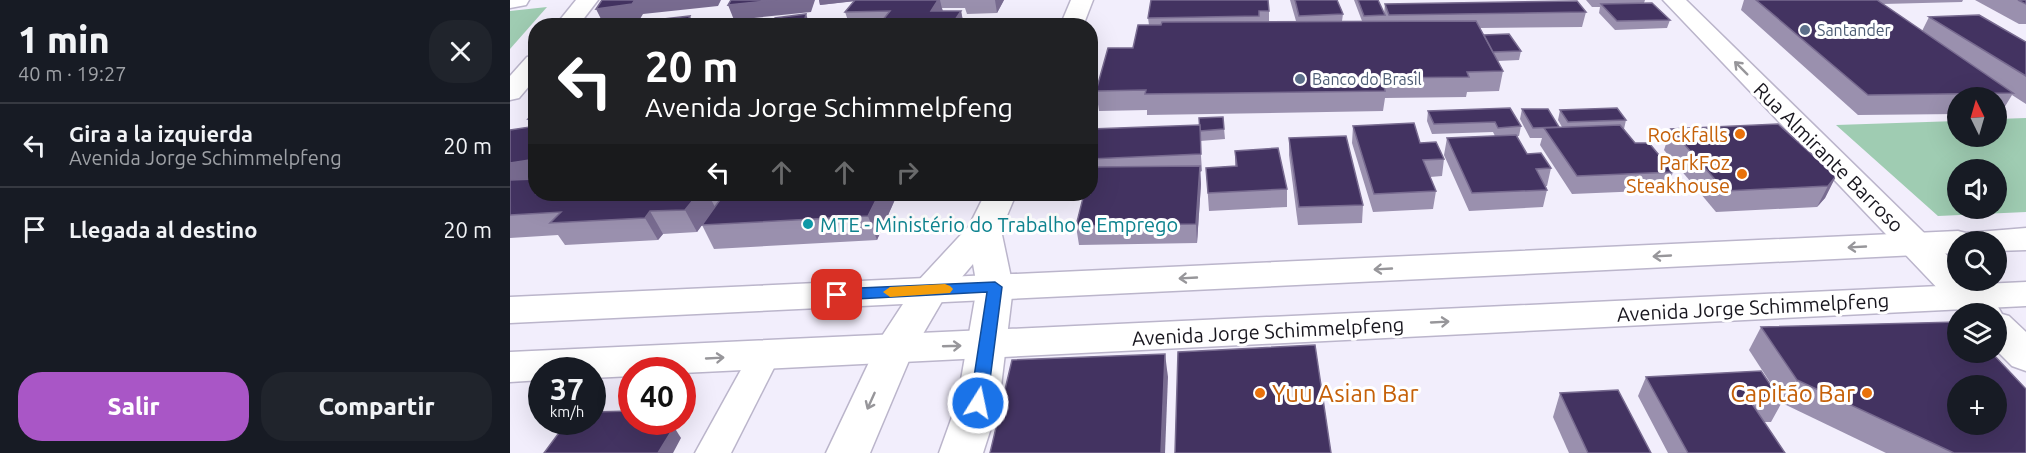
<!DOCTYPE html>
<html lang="es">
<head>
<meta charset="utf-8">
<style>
	:root { --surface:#171b24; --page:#20242c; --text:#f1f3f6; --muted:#9ea1a6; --line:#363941; --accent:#a956c6 }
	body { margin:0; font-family:Ubuntu,sans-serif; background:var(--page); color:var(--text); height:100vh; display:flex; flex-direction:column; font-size:22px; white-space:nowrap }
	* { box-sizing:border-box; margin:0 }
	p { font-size:20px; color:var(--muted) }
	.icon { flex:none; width:33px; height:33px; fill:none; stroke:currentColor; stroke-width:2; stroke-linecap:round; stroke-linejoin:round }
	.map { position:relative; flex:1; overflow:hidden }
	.side { display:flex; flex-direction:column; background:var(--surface); width:510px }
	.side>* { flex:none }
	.top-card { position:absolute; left:18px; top:18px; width:570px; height:183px; border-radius:24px; box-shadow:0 6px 24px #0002; background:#202124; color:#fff; overflow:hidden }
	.needle { width:39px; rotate:355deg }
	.buttons { position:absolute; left:1437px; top:87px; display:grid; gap:12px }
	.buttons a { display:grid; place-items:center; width:60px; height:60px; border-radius:50%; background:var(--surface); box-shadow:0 6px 24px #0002; font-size:30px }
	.speed { position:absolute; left:18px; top:357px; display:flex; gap:12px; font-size:30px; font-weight:700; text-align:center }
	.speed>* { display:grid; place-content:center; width:78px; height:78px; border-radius:50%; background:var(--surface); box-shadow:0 6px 24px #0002; line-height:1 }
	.speed small { font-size:15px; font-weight:400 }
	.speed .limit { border:9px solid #d22; background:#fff; color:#111 }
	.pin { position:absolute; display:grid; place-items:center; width:51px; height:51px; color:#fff; margin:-26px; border-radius:12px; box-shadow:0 3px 9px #0006 }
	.me { position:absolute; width:66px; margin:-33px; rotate:10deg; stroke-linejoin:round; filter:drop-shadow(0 0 4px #0008) }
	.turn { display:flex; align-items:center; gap:21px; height:126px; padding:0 18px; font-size:27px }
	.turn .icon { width:78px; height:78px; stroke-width:2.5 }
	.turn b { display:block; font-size:42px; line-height:51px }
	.lanes { display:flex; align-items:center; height:57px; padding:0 18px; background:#0003; justify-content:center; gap:30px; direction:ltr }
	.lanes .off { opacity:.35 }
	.round { display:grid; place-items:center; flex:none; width:63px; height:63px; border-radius:24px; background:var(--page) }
	.headline { display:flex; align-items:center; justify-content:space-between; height:102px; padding:0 18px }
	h1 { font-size:36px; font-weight:800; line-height:45px }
	.primary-button { display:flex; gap:12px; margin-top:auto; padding:12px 18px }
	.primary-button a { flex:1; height:69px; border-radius:24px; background:var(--accent); color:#fff; font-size:24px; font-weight:800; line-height:69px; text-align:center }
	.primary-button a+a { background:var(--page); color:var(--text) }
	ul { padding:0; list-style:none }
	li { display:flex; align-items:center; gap:18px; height:84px; padding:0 18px; border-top:2px solid var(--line) }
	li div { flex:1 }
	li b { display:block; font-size:22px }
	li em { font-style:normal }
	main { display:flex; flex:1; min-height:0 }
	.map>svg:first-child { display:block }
</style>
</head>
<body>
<main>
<section class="side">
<div class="headline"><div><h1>1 min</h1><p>40 m · 19:27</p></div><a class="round"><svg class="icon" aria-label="close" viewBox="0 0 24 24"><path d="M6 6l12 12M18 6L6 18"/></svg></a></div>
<ul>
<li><svg class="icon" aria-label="left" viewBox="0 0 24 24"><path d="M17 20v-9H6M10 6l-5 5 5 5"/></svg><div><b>Gira a la izquierda</b><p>Avenida Jorge Schimmelpfeng</p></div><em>20 m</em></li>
<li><svg class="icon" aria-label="arrive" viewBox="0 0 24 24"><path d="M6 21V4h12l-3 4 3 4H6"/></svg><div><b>Llegada al destino</b></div><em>20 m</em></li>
</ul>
<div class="primary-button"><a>Salir</a><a>Compartir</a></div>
</section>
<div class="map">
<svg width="1516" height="453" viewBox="0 0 1516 453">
	<rect width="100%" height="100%" fill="#f2eefc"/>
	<g fill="#9fccb2" fill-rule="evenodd">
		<polygon points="37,7 0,49 0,11"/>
		<path d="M 1516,118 L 1516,212 L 1428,216 L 1326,125 L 1447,121 L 1448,136 L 1486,136 L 1487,119 ZM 1448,170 L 1486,170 L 1486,208 L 1448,208 Z"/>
	</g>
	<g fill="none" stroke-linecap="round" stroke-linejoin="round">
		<defs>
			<polygon id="lane" points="254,344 265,348 270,356 221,453 185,453 243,348"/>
			<g id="street">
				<polygon points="0,0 19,0 16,5 0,8"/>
				<polygon points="1153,0 1176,0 1448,266 1448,280 1462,280 1487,305 1492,314 1499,316 1516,332 1516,371 1502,366 1486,350 1486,314 1452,314"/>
			</g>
			<g id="secondary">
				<polygon points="561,0 583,0 573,26 550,26"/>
				<polygon points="475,194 506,194 491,230 503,287 489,403 473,453 429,453 447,403 467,287 463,264 434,298 403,351 360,453 316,453 370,339 408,281 459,226"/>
			</g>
			<g id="primary">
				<polygon points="66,0 88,0 68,26 45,26"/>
				<polygon points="26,55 26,78 9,98 0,100 0,76 17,57"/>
				<polygon points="1516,228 1516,250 1486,251 1486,242 1448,242 1448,253 0,323 0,297 1448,231 1456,233"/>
				<polygon points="1516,282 1516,306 172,373 172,370 122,370 122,376 82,378 82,370 32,370 32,380 0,382 0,352"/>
			</g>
		</defs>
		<use href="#lane" stroke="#bbb5cb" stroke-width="3"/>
		<use href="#street" stroke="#bbb5cb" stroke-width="3"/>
		<use href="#secondary" stroke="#bbb5cb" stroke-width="3"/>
		<use href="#primary" stroke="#bbb5cb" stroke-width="3"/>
		<use href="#lane" fill="#fff" fill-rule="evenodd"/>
		<use href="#street" fill="#fff" fill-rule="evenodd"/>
		<use href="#secondary" fill="#fff" fill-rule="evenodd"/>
		<use href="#primary" fill="#fff" fill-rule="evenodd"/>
	</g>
	<g fill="#9a90ae">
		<polygon points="309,0 494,0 487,13 457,14 455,8 432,8 433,11 451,11 454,26 340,26 335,12 344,1 310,5"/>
		<polygon points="780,0 827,0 833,14 832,21 852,21 844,0 868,0 874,14 875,4 1076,12 1072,27 970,28 974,35 1011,51 1009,60 988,61 993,71 989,91 957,92 956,97 875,98 873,111 637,115 637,110 589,111 586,91 623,48 639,25 638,18 759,11 759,21 786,21"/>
		<polygon points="1076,0 1135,0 1134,3 1160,20 1157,28 1105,30 1089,13 1090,7 1082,7"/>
		<polygon points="1234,0 1453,0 1452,2 1373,4 1412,31 1419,17 1516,42 1516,104 1502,95 1491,113 1486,114 1486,98 1448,98 1448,114 1348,115 1231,10"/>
		<polygon points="1465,0 1516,0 1516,24 1509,24"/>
		<polygon points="1012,109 1049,127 1052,127 1048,120 1050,110 1116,120 1114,129 1125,143 1163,172 1157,190 1062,194 1030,145 1032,138 1020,138 1010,119"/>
		<polygon points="918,111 1011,126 1009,136 1007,136 1017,154 1041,168 1037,186 1036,186 1037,190 1033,207 959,211 934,155 937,138 985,136 983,132 922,134 917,121"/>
		<polygon points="713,117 715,139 690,141 692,171 690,172 691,184 687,243 569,245 566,226 580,194 580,159"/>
		<polygon points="843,126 910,143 934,159 932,176 920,177 926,191 923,209 863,212 842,143"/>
		<polygon points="23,127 26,194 386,194 387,195 367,240 204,249 192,225 187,232 153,234 148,240 55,245 48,235 0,238 0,130"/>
		<polygon points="1161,129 1326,176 1315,198 1307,207 1206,212 1154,150"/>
		<polygon points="779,138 853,205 852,223 788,225 779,155"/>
		<polygon points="725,151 777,189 777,207 699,211 696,168 725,166"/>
		<polygon points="1251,327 1516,453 1376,453 1274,404 1239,350"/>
		<polygon points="1136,377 1272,402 1261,422 1254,422 1275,453 1158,453 1128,396"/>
		<polygon points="1050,393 1141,453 1059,453 1043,417"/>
	</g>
	<g fill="#786b90">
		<polygon points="125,0 211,0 208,6 133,14 130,19 93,23 86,9"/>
		<polygon points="266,0 305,0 301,12 224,20 218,5"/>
		<polygon points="309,0 355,0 310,5"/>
		<polygon points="428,0 430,0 433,13 421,11"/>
		<polygon points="485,0 494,0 487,13"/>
		<polygon points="451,11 454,26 441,26"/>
		<polygon points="296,14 299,23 298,26 272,26"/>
		<polygon points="180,16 184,26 175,26"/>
		<polygon points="26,118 26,131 18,119"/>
		<polygon points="26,159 26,183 0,187 0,163"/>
		<polygon points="690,166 691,184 687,243 686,224"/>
		<polygon points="1326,176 1315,198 1307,207 1318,186"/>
		<polygon points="188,194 198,194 205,207 187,232 175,210"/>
		<polygon points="369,194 386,194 387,195 367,240 358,216"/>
		<polygon points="140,211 153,234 148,240 135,218"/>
		<polygon points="655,354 658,377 655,453 651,453"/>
		<polygon points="164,427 171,438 163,453 148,453"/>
	</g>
	<g fill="#433361" stroke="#786b90" stroke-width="1.5" fill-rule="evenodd">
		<polygon points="92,0 125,0 122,4 86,9"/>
		<polygon points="221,0 267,0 218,5"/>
		<polygon points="345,0 428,0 421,11 451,11 441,26 368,26 380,11 335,12"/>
		<polygon points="641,0 758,0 759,11 749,11 749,16 638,18"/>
		<polygon points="785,0 827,0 833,14 789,16"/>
		<polygon points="848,0 868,0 875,15 854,16"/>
		<polygon points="1246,0 1367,0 1503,93 1358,95"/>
		<polygon points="1508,0 1516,0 1516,4"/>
		<polygon points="1067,1 1076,12 879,15 875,4"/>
		<polygon points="1142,3 1160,20 1107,21 1091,4"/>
		<polygon points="296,14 294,23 272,26 263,26 265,18"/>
		<polygon points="1469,15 1516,42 1516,76 1419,17"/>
		<polygon points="180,16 175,26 102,26 102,25"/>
		<polygon points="966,21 993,71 957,72 959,77 872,78 875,91 635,94 636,90 586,91 598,48 623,48 628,25 651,25 652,22"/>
		<polygon points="999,34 1011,51 983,52 974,35"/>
		<polygon points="1000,108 1011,126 988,128 985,122 924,124 918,111"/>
		<polygon points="1107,108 1116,120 1058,122 1050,110"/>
		<polygon points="26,109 26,118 18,119"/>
		<polygon points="1012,109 1038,109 1049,127 1023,128"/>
		<polygon points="713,117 714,129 690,131 689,118"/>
		<polygon points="904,123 910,143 926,142 934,159 913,160 926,191 864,194 843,126"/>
		<polygon points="1268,124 1326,176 1318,186 1215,191 1161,129"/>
		<polygon points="690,125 691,154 580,159 581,129"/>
		<polygon points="1110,125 1125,143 1139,143 1163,172 1067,176 1034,128"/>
		<polygon points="26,126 26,159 0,163 0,130"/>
		<polygon points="1006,135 1017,154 1031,153 1041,168 1026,169 1037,190 962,193 937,138"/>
		<polygon points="836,136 853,205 789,207 779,138"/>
		<polygon points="768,148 777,189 698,193 696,168 727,166 725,151"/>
		<polygon points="690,166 686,224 566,226 574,194 580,194 581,167"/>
		<polygon points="26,179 26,194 188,194 175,210 140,211 135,218 40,223 51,212 0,215 0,180"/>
		<polygon points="214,194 369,194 358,216 192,225"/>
		<path d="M 1448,322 L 1448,352 L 1481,352 L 1516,389 L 1516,453 L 1444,453 L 1287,380 L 1251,327 ZM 1448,386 L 1486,386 L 1486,424 L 1448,424 Z"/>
		<polygon points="805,345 821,453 665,453 668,352"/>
		<polygon points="655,354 651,453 480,453 502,360"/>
		<polygon points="1251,371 1272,402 1242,404 1275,453 1178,453 1136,377"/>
		<polygon points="1108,390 1141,453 1078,453 1050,393"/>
		<polygon points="122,411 122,422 158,422 164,427 148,453 34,453 57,422 82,422 82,412"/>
	</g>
	<defs><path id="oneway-shaft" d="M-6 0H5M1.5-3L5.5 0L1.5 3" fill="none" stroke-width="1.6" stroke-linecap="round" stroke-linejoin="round" transform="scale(1.5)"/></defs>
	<g stroke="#97969a">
		<use href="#oneway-shaft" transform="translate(1231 68) rotate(-135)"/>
		<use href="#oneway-shaft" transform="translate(1347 247) rotate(177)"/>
		<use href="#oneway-shaft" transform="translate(1152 256) rotate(177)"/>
		<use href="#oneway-shaft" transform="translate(873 269) rotate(177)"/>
		<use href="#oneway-shaft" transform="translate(678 278) rotate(177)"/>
		<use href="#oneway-shaft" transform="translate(930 322) rotate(-3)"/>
		<use href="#oneway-shaft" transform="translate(442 346) rotate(-2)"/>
		<use href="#oneway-shaft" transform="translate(205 358) rotate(-3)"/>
		<use href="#oneway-shaft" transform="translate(361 401) rotate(114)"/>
	</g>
	<polygon fill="#1a73e8" stroke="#114b97" stroke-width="1.5" points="485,282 492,287 477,403 475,408 468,410 462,408 460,403 477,292 327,300 320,295 327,289"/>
	<polygon fill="#f59e0b" points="435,284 440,286 443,289 440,293 380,297 373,292 380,287"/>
	<g fill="#5c6f8a" stroke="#fff" stroke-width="2">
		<circle cx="1295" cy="30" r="6"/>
		<circle cx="790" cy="79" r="6"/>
	</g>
	<g fill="#e8710a" stroke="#fff" stroke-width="2">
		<circle cx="1230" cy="134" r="6"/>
		<circle cx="1232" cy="174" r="6"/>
		<circle cx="750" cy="393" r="6"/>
		<circle cx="1357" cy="393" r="6"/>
	</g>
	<circle fill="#0f9aa8" stroke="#fff" stroke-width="2" cx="298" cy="224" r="6"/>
	<g text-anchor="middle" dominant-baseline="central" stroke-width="6" stroke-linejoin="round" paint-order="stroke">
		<g font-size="16" fill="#4e5e75" stroke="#fff" text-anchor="start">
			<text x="1307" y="30">Santander</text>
			<text x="802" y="79">Banco do Brasil</text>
		</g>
		<g font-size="20" fill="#c56008" stroke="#fff" text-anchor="end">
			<text x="1218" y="134">Rockfalls</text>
			<text x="1220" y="162">ParkFoz<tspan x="1220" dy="23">Steakhouse</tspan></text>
		</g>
		<g font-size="20" fill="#18161e" stroke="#fff">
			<text transform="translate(1319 157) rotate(45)">Rua Almirante Barroso</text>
			<text transform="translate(1243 307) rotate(-3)">Avenida Jorge Schimmelpfeng</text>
			<text transform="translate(758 331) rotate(-3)">Avenida Jorge Schimmelpfeng</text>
		</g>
		<g font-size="20" fill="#0d838f" stroke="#fff" text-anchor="start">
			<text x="310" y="224">MTE - Ministério do Trabalho e Emprego</text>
		</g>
		<g font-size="24" fill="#c56008" stroke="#fff" text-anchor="start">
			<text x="762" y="393">Yuu Asian Bar</text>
			<text x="1345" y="393" text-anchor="end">Capitão Bar</text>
		</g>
	</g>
</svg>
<div class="buttons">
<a><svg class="needle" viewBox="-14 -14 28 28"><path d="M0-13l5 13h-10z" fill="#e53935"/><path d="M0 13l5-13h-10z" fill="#9ea1a6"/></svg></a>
<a><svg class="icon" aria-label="sound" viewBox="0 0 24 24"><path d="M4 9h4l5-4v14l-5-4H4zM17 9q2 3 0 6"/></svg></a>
<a><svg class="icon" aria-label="search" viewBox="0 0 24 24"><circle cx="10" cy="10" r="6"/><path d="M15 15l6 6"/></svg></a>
<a><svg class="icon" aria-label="layers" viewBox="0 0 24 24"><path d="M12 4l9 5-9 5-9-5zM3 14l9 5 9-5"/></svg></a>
<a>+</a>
</div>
<div class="speed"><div>37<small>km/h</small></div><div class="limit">40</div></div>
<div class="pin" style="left:327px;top:295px;background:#d93025"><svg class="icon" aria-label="arrive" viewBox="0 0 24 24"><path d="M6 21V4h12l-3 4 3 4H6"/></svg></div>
<svg class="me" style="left:468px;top:403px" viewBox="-20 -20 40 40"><circle r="17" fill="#1a73e8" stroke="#fff" stroke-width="3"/><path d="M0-11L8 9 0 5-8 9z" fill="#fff"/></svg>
<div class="top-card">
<div class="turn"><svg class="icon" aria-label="left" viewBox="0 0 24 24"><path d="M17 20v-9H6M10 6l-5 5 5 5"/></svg><div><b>20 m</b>Avenida Jorge Schimmelpfeng</div></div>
<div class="lanes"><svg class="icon" aria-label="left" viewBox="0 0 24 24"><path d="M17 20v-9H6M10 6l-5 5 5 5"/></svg><svg class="icon off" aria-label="ahead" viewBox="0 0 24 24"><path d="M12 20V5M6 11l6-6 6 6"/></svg><svg class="icon off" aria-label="ahead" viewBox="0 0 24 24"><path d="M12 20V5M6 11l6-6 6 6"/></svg><svg class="icon off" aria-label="right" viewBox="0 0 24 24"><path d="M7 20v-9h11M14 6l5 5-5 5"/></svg></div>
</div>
</div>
</main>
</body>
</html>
